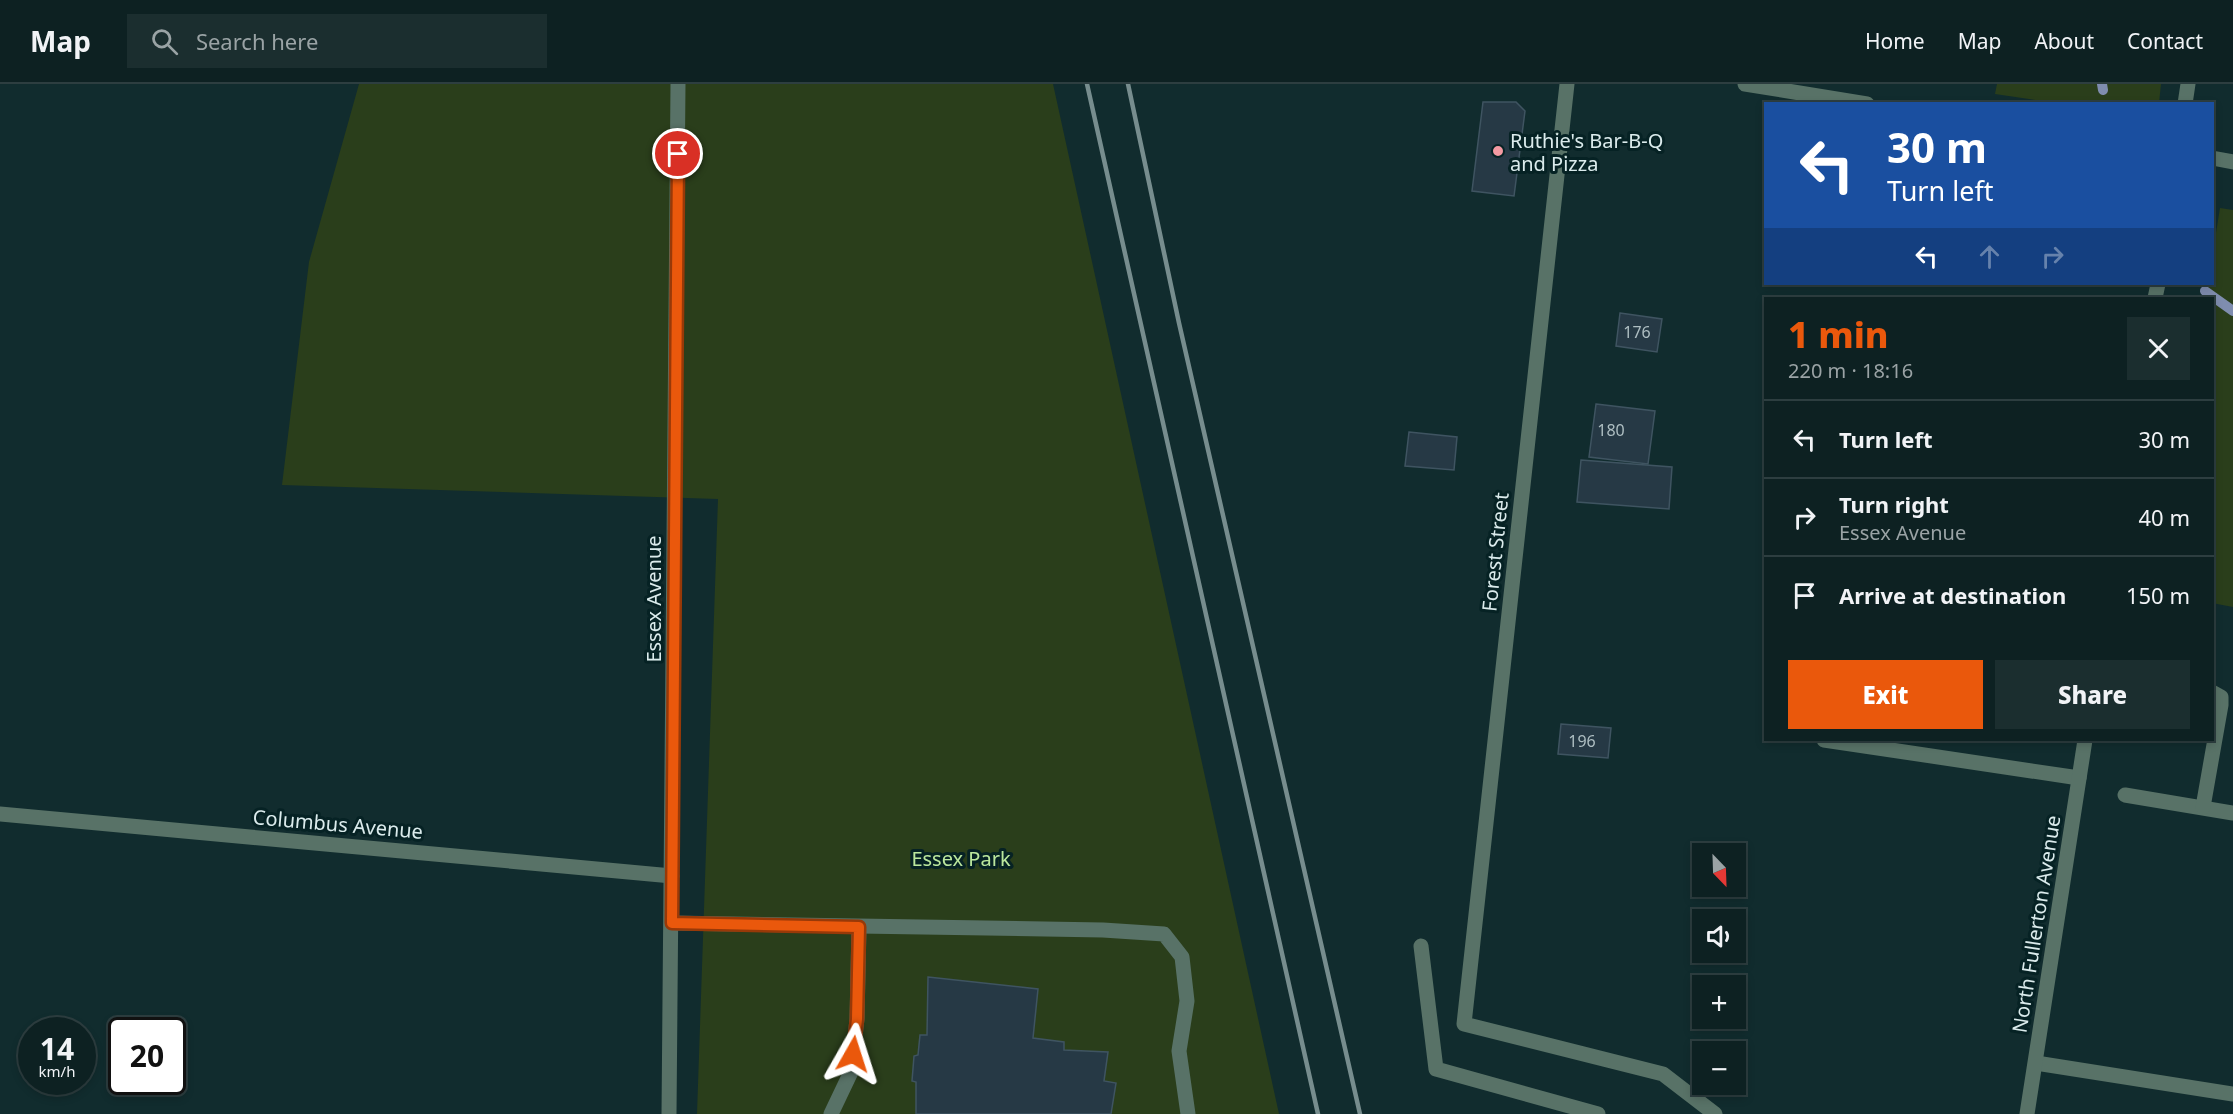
<!DOCTYPE html>
<html lang="en">
<head>
<meta charset="utf-8">
<style>
	:root { --surface:#0d2122; --page:#1b2e2f; --text:#f1f3f6; --muted:#9aa3a5; --line:#2d3e40; --accent:#ea580c }
	body { margin:0; font-family:"Noto Sans",sans-serif; background:var(--page); color:var(--text); height:100vh; display:flex; flex-direction:column; font-size:22px; white-space:nowrap }
	* { box-sizing:border-box; margin:0 }
	p { font-size:20px; color:var(--muted) }
	.icon { flex:none; width:33px; height:33px; fill:none; stroke:currentColor; stroke-width:2; stroke-linecap:round; stroke-linejoin:round }
	.map { position:relative; flex:1; overflow:hidden }
	.side { position:absolute; left:1764px; top:213px; width:450px; height:444px; display:flex; flex-direction:column; background:var(--surface); border-radius:0px; box-shadow:0 3px 9px #0003,0 0 0 2px var(--line) }
	.side>* { flex:none }
	.guide { position:absolute; left:1764px; top:18px; width:450px; height:183px; border-radius:0px; box-shadow:0 3px 9px #0003,0 0 0 2px var(--line); background:#1a4fa0; color:#fff; overflow:hidden }
	.needle { width:39px; rotate:157deg }
	.fabs { position:absolute; left:1692px; top:759px; display:grid; gap:12px }
	.fabs a { display:grid; place-items:center; width:54px; height:54px; border-radius:0px; background:var(--surface); box-shadow:0 3px 9px #0003,0 0 0 2px var(--line); font-size:30px }
	.speed { position:absolute; left:18px; top:933px; display:flex; gap:12px; font-size:30px; font-weight:700; text-align:center }
	.speed>* { display:grid; place-content:center; width:78px; height:78px; border-radius:50%; background:var(--surface); box-shadow:0 3px 9px #0003,0 0 0 2px var(--line); line-height:1 }
	.speed small { font-size:15px; font-weight:400 }
	.speed .limit { border:3px solid #111; border-radius:9px; background:#fff; color:#111 }
	.pin { position:absolute; display:grid; place-items:center; width:51px; height:51px; color:#fff; margin:-26px; border:3px solid #fff; border-radius:50%; box-shadow:0 2px 6px #0007 }
	.me { position:absolute; width:66px; margin:-33px; rotate:6deg; stroke-linejoin:round; filter:drop-shadow(0 0 4px #0008) }
	.turn { display:flex; align-items:center; gap:21px; height:126px; padding:0 24px; font-size:27px }
	.turn .icon { width:78px; height:78px; stroke-width:2.5 }
	.turn b { display:block; font-size:42px; line-height:51px }
	.lanes { display:flex; align-items:center; height:57px; padding:0 24px; background:#0003; justify-content:center; gap:30px; direction:ltr }
	.lanes .off { opacity:.35 }
	.round { display:grid; place-items:center; flex:none; width:63px; height:63px; border-radius:0px; background:var(--page) }
	.summary { display:flex; align-items:center; justify-content:space-between; height:102px; padding:0 24px }
	h1 { font-size:36px; font-weight:800; line-height:45px; color:var(--accent) }
	.cta { display:flex; gap:12px; margin-top:auto; padding:12px 24px }
	.cta a { flex:1; height:69px; border-radius:0px; background:var(--accent); color:#fff; font-size:24px; font-weight:800; line-height:69px; text-align:center }
	.cta a+a { background:var(--page); color:var(--text) }
	ul { padding:0; list-style:none }
	li { display:flex; align-items:center; gap:18px; height:78px; padding:0 24px; border-top:2px solid var(--line) }
	li div { flex:1 }
	li b { display:block; font-size:22px }
	li em { font-style:normal }
	header { display:flex; align-items:center; gap:36px; box-sizing:border-box; height:84px; padding:0 30px; background:var(--surface); border-bottom:2px solid var(--line) }
	header strong { font-size:28px }
	nav { display:flex; gap:33px; margin-inline-start:auto; font-size:21px }
	.search { width:420px; height:54px; background:var(--page); display:flex; align-items:center; gap:15px; box-sizing:border-box; padding:0 21px; border-radius:0px; color:var(--muted); font-size:22px }
	.map>svg:first-child { display:block }
</style>
</head>
<body>
<header>
<strong>Map</strong>
<div class="search"><svg class="icon" aria-label="search" viewBox="0 0 24 24"><circle cx="10" cy="10" r="6"/><path d="M15 15l6 6"/></svg>Search here</div>
<nav><a>Home</a><a>Map</a><a>About</a><a>Contact</a></nav>
</header>
<div class="map">
<svg width="2233" height="1030" viewBox="0 0 2233 1030">
	<rect width="100%" height="100%" fill="#112c2e"/>
	<g fill="#2a3e1b">
		<polygon points="359,0 1053,0 1279,1030 697,1030 718,415 282,401 309,178"/>
		<polygon points="1997,0 2161,0 2159,19 2063,20 1995,10"/>
		<polygon points="2220,124 2233,126 2233,523 2212,519 2212,214 2204,214 2207,200 2212,200 2213,167"/>
	</g>
	<g fill="none" stroke-linecap="round" stroke-linejoin="round">
		<g stroke="#7f8daf" stroke-width="10">
			<polyline points="2102,0 2103,6"/>
			<polyline points="2205,207 2233,227"/>
		</g>
	</g>
	<g fill="#263945" stroke="#3f5461" stroke-width="1.5">
		<polygon points="1483,18 1516,18 1525,27 1514,112 1472,107"/>
		<polygon points="1620,229 1662,235 1657,268 1616,262"/>
		<polygon points="1596,320 1655,327 1648,380 1589,373"/>
		<polygon points="1409,348 1457,353 1454,386 1405,382"/>
		<polygon points="1581,376 1672,383 1669,425 1577,418"/>
		<polygon points="1561,640 1611,644 1608,674 1558,670"/>
		<polygon points="928,893 1038,905 1033,954 1064,958 1064,966 1108,968 1104,997 1116,999 1111,1030 916,1030 916,998 912,997 914,972 918,971 920,951 927,951"/>
	</g>
	<g fill="none" stroke-linecap="round" stroke-linejoin="round">
		<g stroke="#587267" stroke-width="15">
			<polyline points="1567,0 1464,940 1663,990 1715,1030"/>
			<polyline points="1745,0 1867,20"/>
			<polyline points="2185,20 2188,0"/>
			<polyline points="2212,74 2233,78"/>
			<polyline points="2155,214 2158,200"/>
			<polyline points="1824,656 2079,694"/>
			<polyline points="2125,711 2233,729"/>
			<polyline points="2203,723 2221,621 2221,613 2212,608"/>
			<polyline points="0,730 672,792"/>
			<polyline points="672,839 1103,846 1164,850 1182,873 1187,917 1179,967 1188,1030"/>
			<polyline points="1421,862 1436,985 1598,1030"/>
			<polyline points="2036,979 2233,1010"/>
			<polyline points="669,1030 678,0"/>
			<polyline points="831,1030 851,988 857,935 859,843"/>
			<polyline points="2027,1030 2085,656"/>
		</g>
		<g stroke="#778d8e" stroke-width="4.5">
			<polyline points="1087,0 1318,1030"/>
			<polyline points="1128,0 1179,239 1360,1030"/>
		</g>
	</g>
	<g fill="none" stroke-linecap="round" stroke-linejoin="round">
		<defs>
			<polyline id="route" points="678,70 672,839 859,843 857,935 853,970"/>
		</defs>
		<use href="#route" stroke="#983908" stroke-width="15"/>
		<use href="#route" stroke="#ea580c" stroke-width="10"/>
	</g>
	<circle fill="#f49aa2" stroke="#062224" stroke-width="2" cx="1498" cy="67" r="6"/>
	<g text-anchor="middle" dominant-baseline="central" stroke-width="6" stroke-linejoin="round" paint-order="stroke">
		<g font-size="16" fill="#aebec2">
			<text x="1637" y="248">176</text>
			<text x="1611" y="346">180</text>
			<text x="1582" y="657">196</text>
		</g>
		<g font-size="20" fill="#dbebec" stroke="#062224" text-anchor="start">
			<text x="1510" y="56">Ruthie's Bar-B-Q<tspan x="1510" dy="23">and Pizza</tspan></text>
		</g>
		<g font-size="20" fill="#dbebec" stroke="#062224">
			<text transform="translate(1495 468) rotate(-84)">Forest Street</text>
			<text transform="translate(653 515) rotate(-90)">Essex Avenue</text>
			<text transform="translate(338 740) rotate(5)">Columbus Avenue</text>
			<text transform="translate(2036 840) rotate(-81)">North Fullerton Avenue</text>
		</g>
		<g font-size="20" fill="#bbe79d" stroke="#062224">
			<text x="961" y="774">Essex Park</text>
		</g>
	</g>
</svg>
<div class="fabs">
<a><svg class="needle" viewBox="-14 -14 28 28"><path d="M0-13l5 13h-10z" fill="#e53935"/><path d="M0 13l5-13h-10z" fill="#9aa3a5"/></svg></a>
<a><svg class="icon" aria-label="sound" viewBox="0 0 24 24"><path d="M4 9h4l5-4v14l-5-4H4zM17 9q2 3 0 6"/></svg></a>
<a>+</a>
<a>−</a>
</div>
<div class="speed"><div>14<small>km/h</small></div><div class="limit">20</div></div>
<div class="pin" style="left:678px;top:70px;background:#d93025"><svg class="icon" aria-label="arrive" viewBox="0 0 24 24"><path d="M6 21V4h12l-3 4 3 4H6"/></svg></div>
<svg class="me" style="left:853px;top:970px" viewBox="-20 -20 40 40"><path d="M0-17L14 15 0 8-14 15z" fill="#ea580c" stroke="#fff" stroke-width="4"/></svg>
<div class="guide">
<div class="turn"><svg class="icon" aria-label="left" viewBox="0 0 24 24"><path d="M17 20v-9H6M10 6l-5 5 5 5"/></svg><div><b>30 m</b>Turn left</div></div>
<div class="lanes"><svg class="icon" aria-label="left" viewBox="0 0 24 24"><path d="M17 20v-9H6M10 6l-5 5 5 5"/></svg><svg class="icon off" aria-label="ahead" viewBox="0 0 24 24"><path d="M12 20V5M6 11l6-6 6 6"/></svg><svg class="icon off" aria-label="right" viewBox="0 0 24 24"><path d="M7 20v-9h11M14 6l5 5-5 5"/></svg></div>
</div>
<section class="side">
<div class="summary"><div><h1>1 min</h1><p>220 m · 18:16</p></div><a class="round"><svg class="icon" aria-label="close" viewBox="0 0 24 24"><path d="M6 6l12 12M18 6L6 18"/></svg></a></div>
<ul>
<li><svg class="icon" aria-label="left" viewBox="0 0 24 24"><path d="M17 20v-9H6M10 6l-5 5 5 5"/></svg><div><b>Turn left</b></div><em>30 m</em></li>
<li><svg class="icon" aria-label="right" viewBox="0 0 24 24"><path d="M7 20v-9h11M14 6l5 5-5 5"/></svg><div><b>Turn right</b><p>Essex Avenue</p></div><em>40 m</em></li>
<li><svg class="icon" aria-label="arrive" viewBox="0 0 24 24"><path d="M6 21V4h12l-3 4 3 4H6"/></svg><div><b>Arrive at destination</b></div><em>150 m</em></li>
</ul>
<div class="cta"><a>Exit</a><a>Share</a></div>
</section>
</div>
</body>
</html>
